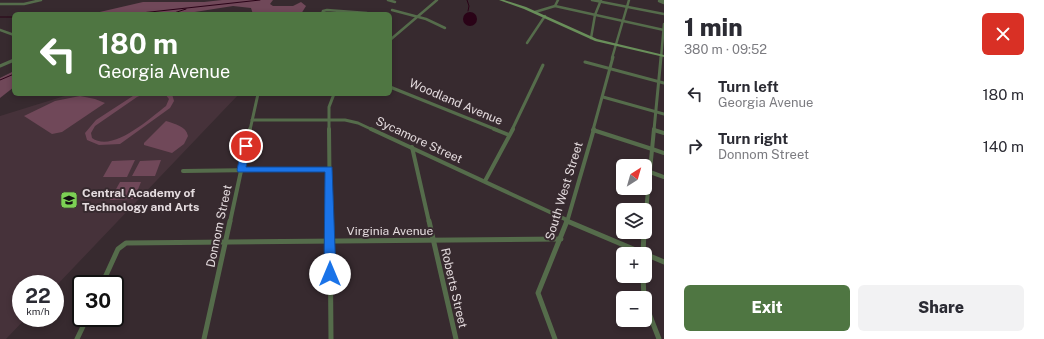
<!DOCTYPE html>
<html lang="en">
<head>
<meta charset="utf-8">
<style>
	:root { --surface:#fff; --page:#f2f2f3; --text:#2b2b33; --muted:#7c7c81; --accent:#4f7642 }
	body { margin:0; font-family:"Public Sans",sans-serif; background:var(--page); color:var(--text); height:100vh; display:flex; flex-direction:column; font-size:15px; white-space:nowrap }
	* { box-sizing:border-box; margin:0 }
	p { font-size:13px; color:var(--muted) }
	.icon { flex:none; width:22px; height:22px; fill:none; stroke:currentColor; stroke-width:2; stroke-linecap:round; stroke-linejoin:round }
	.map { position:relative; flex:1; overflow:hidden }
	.sheet { display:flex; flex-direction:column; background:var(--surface); width:380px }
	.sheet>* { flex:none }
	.top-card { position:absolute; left:12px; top:12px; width:380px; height:84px; border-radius:6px; box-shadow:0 2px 6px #0003; background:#4f7642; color:#fff; overflow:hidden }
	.needle { width:26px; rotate:37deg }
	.tools { position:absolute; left:616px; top:159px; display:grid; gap:8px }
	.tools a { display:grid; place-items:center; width:36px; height:36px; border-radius:6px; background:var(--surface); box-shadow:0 2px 6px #0003; font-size:20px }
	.speed { position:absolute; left:12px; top:275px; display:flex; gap:8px; font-size:20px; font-weight:700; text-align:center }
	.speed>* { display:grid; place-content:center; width:52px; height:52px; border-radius:50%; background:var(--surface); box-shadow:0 2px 6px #0003; line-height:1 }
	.speed small { font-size:10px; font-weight:400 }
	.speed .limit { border:2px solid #111; border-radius:6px; background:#fff; color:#111 }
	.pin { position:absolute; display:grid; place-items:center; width:34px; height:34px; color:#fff; margin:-17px; border:2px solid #fff; border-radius:50%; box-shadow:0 1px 4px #0007 }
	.me { position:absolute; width:44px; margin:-22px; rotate:0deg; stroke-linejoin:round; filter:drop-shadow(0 0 3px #0008) }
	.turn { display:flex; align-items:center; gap:14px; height:84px; padding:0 20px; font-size:18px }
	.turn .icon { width:52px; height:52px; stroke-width:2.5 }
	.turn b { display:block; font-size:28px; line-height:34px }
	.round { display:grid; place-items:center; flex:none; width:42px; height:42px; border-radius:6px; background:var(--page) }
	.overview { display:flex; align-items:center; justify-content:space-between; height:68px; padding:0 20px }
	h1 { font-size:24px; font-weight:800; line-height:30px }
	.button { display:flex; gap:8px; margin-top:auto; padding:8px 20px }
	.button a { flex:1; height:46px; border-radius:6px; background:var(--accent); color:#fff; font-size:16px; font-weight:800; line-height:46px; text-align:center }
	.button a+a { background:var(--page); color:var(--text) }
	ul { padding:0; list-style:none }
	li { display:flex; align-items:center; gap:12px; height:52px; padding:0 20px }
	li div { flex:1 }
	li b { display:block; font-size:15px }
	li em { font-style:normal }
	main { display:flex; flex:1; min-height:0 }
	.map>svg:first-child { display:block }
</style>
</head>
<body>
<main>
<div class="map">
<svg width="664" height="339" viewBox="0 0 664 339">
	<rect width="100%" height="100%" fill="#372a2f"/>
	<polygon fill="#46323a" points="71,94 239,94 55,287 55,284 21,284 21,318 26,318 6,339 0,339 0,116"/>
	<g fill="#704859">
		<polygon points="222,0 273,0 270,4 273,6 293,6 301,2 306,6 301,14 253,14 251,8 233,6 182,14 91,14 143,2 204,2"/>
		<polygon points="14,71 14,87 0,98 0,78"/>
		<path d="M 136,94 L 144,94 L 137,97 L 95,126 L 91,133 L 92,138 C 113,153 150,118 166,106 L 169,99 L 165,94 L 172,94 L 174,101 L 170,108 L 120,144 L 99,145 L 87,140 L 85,133 L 96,120 Z"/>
		<polygon points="80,96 95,99 105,103 62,132 52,134 24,116 55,101"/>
		<path d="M 166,121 C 175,124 186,126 188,136 L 184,144 L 172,153 L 144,145 L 144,143 Z"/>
		<polygon points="135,160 127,177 103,177 112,161"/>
		<polygon points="161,160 155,176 132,176 140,161"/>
		<polygon points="120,182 141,182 134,199 110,200"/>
	</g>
	<circle fill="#2a0317" cx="470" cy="19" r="7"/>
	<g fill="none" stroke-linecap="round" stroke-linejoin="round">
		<g stroke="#2a0317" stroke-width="1">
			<polyline points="467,0 469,6 468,11"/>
			<polyline points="132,14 260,0"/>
			<polyline points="171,14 186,9"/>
			<polyline points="0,17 14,17"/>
			<polyline points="0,80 14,74"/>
		</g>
		<g stroke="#556c4b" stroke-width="2.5">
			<polyline points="388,0 395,2"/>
			<polyline points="592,0 664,14"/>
			<polyline points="664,1 659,1 664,3"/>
			<polyline points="0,4 24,4 41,0"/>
			<polyline points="555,6 664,30"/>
			<polyline points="392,10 426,19 445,28"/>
			<polyline points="535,12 555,6 558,0"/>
			<polyline points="322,14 323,11 327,10 367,13"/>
			<polyline points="0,30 14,35"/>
			<polyline points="591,38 595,15 601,0"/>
			<polyline points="390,40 437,0"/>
			<polyline points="527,43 545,16"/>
			<polyline points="612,58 629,0"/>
			<polyline points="661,58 664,24"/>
		</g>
		<g stroke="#556c4b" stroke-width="3">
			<polyline points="585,62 664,83"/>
			<polyline points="0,66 14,60"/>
			<polyline points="390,87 497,130"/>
			<polyline points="603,97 664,114"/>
			<polyline points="252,120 345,120 358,123 373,130"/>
			<polyline points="250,130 258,94"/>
			<polyline points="329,130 329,107 334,94"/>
			<polyline points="512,130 543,65"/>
			<polyline points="593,130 613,57"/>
			<polyline points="654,130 661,57"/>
		</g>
		<g stroke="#556c4b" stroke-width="4">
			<polyline points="329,129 330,222"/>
			<polyline points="371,129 567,220"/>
			<polyline points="494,129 509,135"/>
			<polyline points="593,130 652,149"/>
			<polyline points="654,130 664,133"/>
			<polyline points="412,147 429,222"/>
			<polyline points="652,149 664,153"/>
			<polyline points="183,171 329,169"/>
			<polyline points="650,172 664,177"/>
			<polyline points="485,181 513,129"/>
			<polyline points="566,221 569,222"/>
			<polyline points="230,222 250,129"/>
			<polyline points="567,222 594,129"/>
			<polyline points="645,222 654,129"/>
		</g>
		<g stroke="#556c4b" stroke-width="5">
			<polyline points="330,221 331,339"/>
			<polyline points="429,221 456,339"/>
			<polyline points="567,221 664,262"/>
			<polyline points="643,254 644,232"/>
			<polyline points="643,276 644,298"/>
			<polyline points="102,284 118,249 126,243 561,239"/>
			<polyline points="645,303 659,339"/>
			<polyline points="77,339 87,318"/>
			<polyline points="204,339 230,221"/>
			<polyline points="555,339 538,293 567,221"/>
		</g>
		<polygon fill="#698f5a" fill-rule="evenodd" points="499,0 504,0 526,7 597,39 664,55 664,57 595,41 524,9"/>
	</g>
	<polygon fill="#1a73e8" stroke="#114b97" points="246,143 251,146 246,167 332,167 336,274 334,278 330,280 326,278 324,274 325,172 238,172 237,170 242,146"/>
	<defs>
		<symbol id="school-square" viewBox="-11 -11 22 22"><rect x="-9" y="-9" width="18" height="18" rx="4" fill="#7cd154" stroke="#372a2f"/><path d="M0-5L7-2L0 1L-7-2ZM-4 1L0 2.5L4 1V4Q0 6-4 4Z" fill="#111"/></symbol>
	</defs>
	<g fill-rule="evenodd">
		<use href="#school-square" x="59" y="190" width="20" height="20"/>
	</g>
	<g text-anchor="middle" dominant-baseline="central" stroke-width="4" stroke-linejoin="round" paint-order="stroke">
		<g font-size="12" fill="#e4dbde" stroke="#372a2f">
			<text transform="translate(456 102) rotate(23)">Woodland Avenue</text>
			<text transform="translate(419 140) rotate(25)">Sycamore Street</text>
			<text transform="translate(564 191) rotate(-73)">South West Street</text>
			<text transform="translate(219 226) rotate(-78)">Donnom Street</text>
			<text x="390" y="231">Virginia Avenue</text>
			<text transform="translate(454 288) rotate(77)">Roberts Street</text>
		</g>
		<g font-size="12" font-weight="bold" fill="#e4dbde" stroke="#372a2f" text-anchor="start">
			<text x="82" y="193">Central Academy of<tspan x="82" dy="14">Technology and Arts</tspan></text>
		</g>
	</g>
</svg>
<div class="tools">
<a><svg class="needle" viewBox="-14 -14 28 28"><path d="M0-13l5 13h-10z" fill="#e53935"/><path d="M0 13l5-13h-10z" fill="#7c7c81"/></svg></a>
<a><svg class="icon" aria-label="layers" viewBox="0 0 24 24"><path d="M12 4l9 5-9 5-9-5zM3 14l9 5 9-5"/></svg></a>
<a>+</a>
<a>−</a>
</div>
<div class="speed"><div>22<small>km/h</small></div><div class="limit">30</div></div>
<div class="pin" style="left:246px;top:146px;background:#d93025"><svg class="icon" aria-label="arrive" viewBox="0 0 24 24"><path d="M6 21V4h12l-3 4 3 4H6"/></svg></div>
<svg class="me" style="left:330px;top:274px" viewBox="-20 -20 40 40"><circle r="19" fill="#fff"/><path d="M0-13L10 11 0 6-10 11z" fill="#1a73e8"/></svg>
<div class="top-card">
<div class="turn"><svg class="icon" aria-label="left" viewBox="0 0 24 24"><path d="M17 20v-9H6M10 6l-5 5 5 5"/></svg><div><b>180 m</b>Georgia Avenue</div></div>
</div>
</div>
<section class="sheet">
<div class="overview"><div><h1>1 min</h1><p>380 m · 09:52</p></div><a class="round" style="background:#d93025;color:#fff"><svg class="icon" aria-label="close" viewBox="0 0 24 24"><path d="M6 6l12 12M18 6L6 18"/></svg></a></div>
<ul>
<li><svg class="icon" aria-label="left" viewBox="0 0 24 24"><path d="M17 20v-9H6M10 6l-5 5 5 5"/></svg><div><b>Turn left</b><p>Georgia Avenue</p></div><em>180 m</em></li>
<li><svg class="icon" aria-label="right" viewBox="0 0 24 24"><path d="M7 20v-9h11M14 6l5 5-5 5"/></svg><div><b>Turn right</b><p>Donnom Street</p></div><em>140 m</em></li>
</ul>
<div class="button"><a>Exit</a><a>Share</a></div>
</section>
</main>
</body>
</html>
